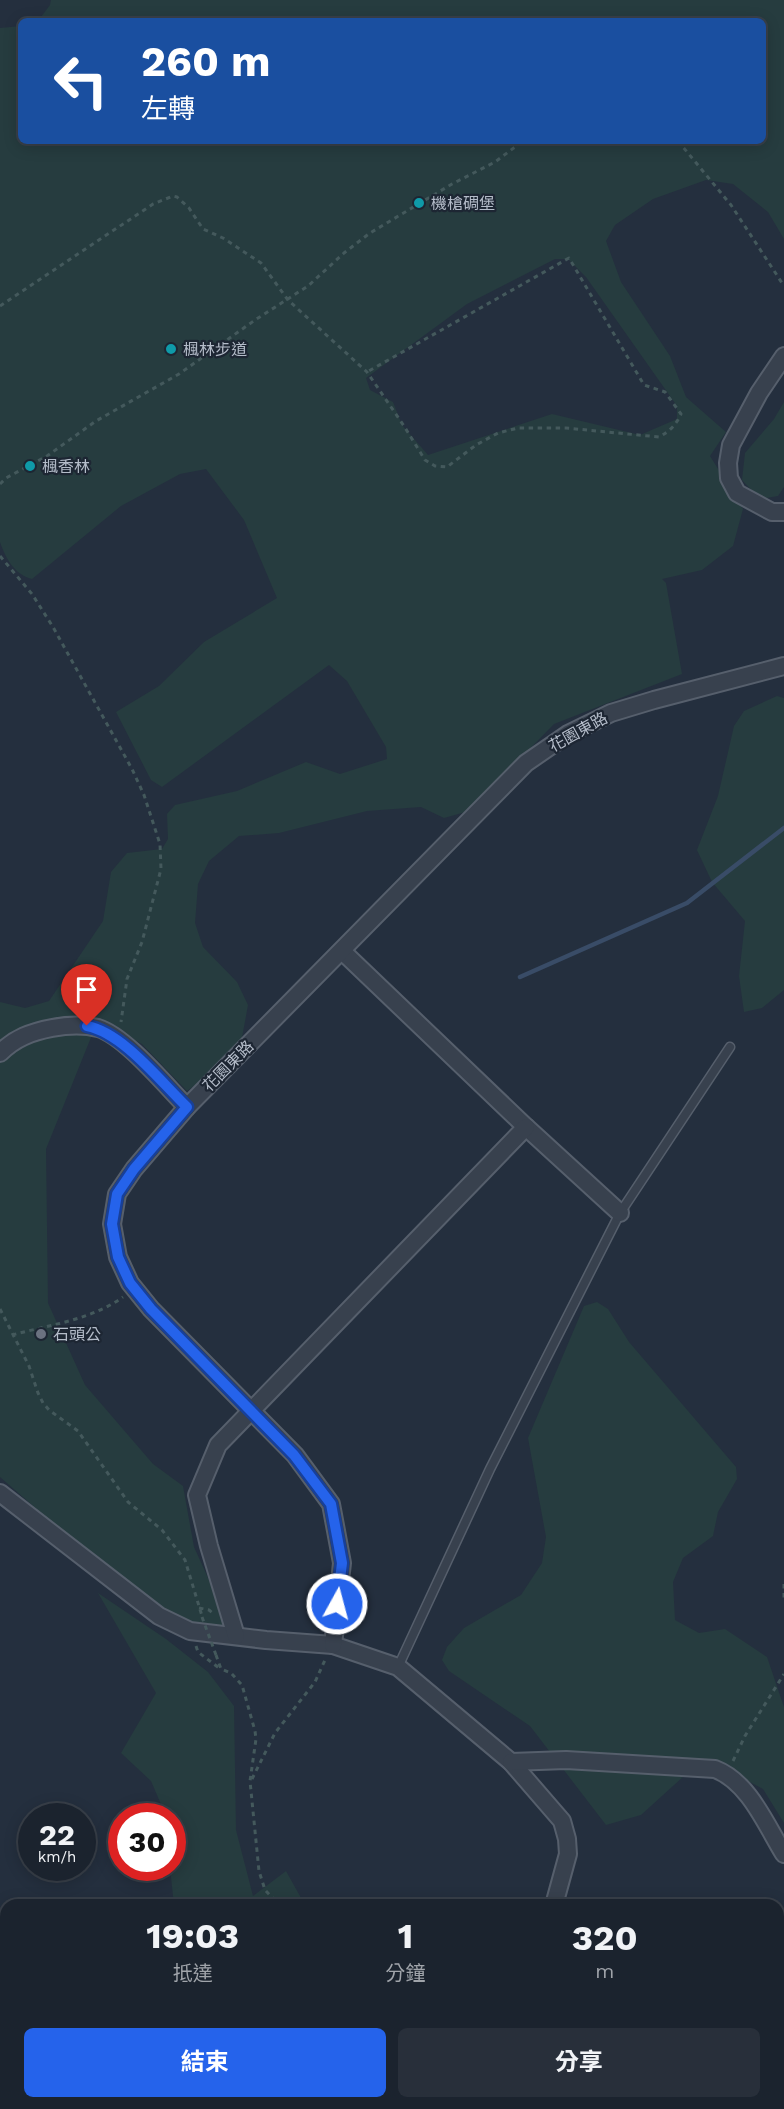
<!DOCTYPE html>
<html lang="zh-TW">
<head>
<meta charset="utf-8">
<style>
	:root { --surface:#1b232e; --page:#282f3a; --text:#f1f3f6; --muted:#a0a4aa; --line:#39404a; --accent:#2563eb }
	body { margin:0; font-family:"Work Sans","Noto Sans TC",sans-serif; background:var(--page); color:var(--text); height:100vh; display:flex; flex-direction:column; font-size:22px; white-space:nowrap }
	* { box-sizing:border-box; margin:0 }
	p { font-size:20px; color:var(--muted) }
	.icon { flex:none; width:33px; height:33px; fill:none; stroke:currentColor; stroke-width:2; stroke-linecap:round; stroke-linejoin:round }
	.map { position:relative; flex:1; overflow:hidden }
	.side { position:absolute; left:0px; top:1899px; width:784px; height:210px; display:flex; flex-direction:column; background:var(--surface); border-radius:18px 18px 0 0; box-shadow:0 3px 15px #0003,0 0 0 2px var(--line) }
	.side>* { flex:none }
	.top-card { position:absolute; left:18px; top:18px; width:748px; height:126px; border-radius:9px; box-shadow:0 3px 15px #0003,0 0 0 2px var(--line); background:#1a4fa0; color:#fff; overflow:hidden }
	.speed { position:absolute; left:18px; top:1803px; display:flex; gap:12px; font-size:30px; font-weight:700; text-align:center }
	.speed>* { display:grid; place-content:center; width:78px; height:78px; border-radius:50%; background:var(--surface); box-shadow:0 3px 15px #0003,0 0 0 2px var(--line); line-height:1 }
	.speed small { font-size:15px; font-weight:400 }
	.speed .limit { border:9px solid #d22; background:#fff; color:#111 }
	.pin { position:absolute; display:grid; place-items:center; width:51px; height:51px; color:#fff; margin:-62px -26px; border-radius:50% 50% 50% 0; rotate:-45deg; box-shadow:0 0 6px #0007 }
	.pin .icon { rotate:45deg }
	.me { position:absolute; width:66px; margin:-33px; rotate:7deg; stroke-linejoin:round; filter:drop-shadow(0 0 4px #0008) }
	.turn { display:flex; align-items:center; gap:21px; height:126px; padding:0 24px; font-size:27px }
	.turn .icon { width:78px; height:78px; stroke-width:2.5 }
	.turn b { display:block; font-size:42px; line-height:51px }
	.eta { display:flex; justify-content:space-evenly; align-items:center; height:102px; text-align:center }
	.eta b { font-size:36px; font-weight:700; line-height:42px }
	.action { display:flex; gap:12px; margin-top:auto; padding:12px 24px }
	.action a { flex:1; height:69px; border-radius:9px; background:var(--accent); color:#fff; font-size:24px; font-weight:700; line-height:69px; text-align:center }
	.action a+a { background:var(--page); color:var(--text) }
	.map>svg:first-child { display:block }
</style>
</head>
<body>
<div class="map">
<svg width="784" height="2109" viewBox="0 0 784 2109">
	<rect width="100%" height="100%" fill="#242f3e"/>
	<g fill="#263c3f" fill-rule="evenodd">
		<path d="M 51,0 L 784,0 L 784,239 L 768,212 L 733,184 L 706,180 L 653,199 L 615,225 L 606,241 L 621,282 L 670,356 L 686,397 L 726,432 L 710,456 L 743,509 L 733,546 L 702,570 L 662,579 L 666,583 L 682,674 L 554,724 L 469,811 L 444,818 L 421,807 L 367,811 L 279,833 L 239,836 L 209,861 L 198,884 L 195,923 L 203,947 L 237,982 L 248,1005 L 239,1054 L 187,1091 L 142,1044 L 108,1026 L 94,1030 L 46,1149 L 48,1303 L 85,1385 L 153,1464 L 183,1486 L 194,1547 L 220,1604 L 223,1629 L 212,1636 L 132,1592 L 0,1477 L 0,1002 L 25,1008 L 49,1001 L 103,921 L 111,872 L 127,853 L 162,849 L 168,839 L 167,814 L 175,805 L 237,791 L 306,762 L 340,774 L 387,759 L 386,747 L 347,681 L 329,665 L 162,787 L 151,780 L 116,712 L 159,686 L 204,642 L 277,598 L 244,520 L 206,469 L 180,474 L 121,506 L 32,579 C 14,574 6,559 0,542 L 0,28 L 21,26 L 21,141 L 764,141 L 764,21 L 38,21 L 50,5 ZM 555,259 L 568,259 L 586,277 L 677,406 L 677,419 L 640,435 L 552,414 L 428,455 L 402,425 L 393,402 L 370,390 L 366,378 L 467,304 Z"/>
		<polygon points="784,402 784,487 778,496 760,499 742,480 745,453 774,419"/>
		<polygon points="777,696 784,698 784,990 762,1008 744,1012 739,976 745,921 712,882 697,850 718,796 734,726 744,711"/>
		<polygon points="597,1302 608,1309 629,1342 736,1467 737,1479 718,1512 713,1536 683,1558 673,1582 675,1620 699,1633 725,1629 767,1657 784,1707 784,1823 763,1789 720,1766 695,1766 641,1815 606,1825 530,1726 449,1671 442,1660 447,1647 464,1628 521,1595 542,1563 546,1537 528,1438 584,1306"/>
		<polygon points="98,1593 166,1639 208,1672 234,1706 236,1830 253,1896 286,1871 305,1905 174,1905 170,1868 172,1868 172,1816 166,1816 151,1781 121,1753 156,1693"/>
		<polygon points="13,2103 498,2103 498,2109 10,2109"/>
	</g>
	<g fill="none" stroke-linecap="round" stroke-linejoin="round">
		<polyline stroke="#394c67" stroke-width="4.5" points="520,977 687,903 784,828"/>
		<defs>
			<polyline id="service" points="398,1667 490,1469 620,1213 730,1047"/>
			<g id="minor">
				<polyline points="784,356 759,393 731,445 728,463 729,478 737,493 772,512 784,512"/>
				<polyline points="342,951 526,1127 620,1213"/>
				<path d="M 0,1053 C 15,1038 31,1032 52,1028 C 68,1025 82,1024 98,1028 C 125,1036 166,1086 187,1107"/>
				<polyline points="0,1493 159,1616 190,1631 266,1640 333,1645 398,1667 511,1762 562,1821 567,1839 568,1854 554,1905"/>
				<polyline points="236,1636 209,1546 197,1495 218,1445 526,1127"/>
				<polyline points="333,1645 342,1563 331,1504 295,1455 151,1309 130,1283 118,1257 112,1224 117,1194 134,1169 187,1107 526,763 568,734 611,713 654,700 784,666"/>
				<path d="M 511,1762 L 566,1760 L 715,1769 C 749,1782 766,1825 784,1854"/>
				<polyline points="0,2019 6,2016"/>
				<polyline points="527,2109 528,2103"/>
			</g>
		</defs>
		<use href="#service" stroke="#565f6c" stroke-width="11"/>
		<use href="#minor" stroke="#565f6c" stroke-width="20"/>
		<g stroke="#44595c" stroke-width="3" stroke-dasharray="4.5 4.5" stroke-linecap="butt">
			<polyline points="678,141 731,205 784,286"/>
			<path d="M 0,306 L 153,204 L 173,196 L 177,197 L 189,208 L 203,229 L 223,238 L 261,263 L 288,300 L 367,372 L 404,426 L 425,460 L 435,466 L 447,467 L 476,445 L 498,433 L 518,428 L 566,428 L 659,437 C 670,431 676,425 681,414 L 665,392 L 644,385 L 569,258 L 367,372"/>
			<polyline points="0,484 6,478 47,456 96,421 179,374 255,320 308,286 344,253 370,233 452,184 495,162 523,141"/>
			<polyline points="0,556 32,594 53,627 132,769 144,795 160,844 161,869 142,942 127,979 121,1022"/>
			<polyline points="0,1309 29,1366 38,1393 43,1403 49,1410 78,1431 128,1502 162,1530 185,1560 202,1616"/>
			<path d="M 12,1335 C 49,1325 91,1320 123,1297"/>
			<polyline points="784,1584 784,1601"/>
			<polyline points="199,1608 209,1610 214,1614"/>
			<polyline points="196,1646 198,1652 219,1668"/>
			<polyline points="216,1655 221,1669 231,1673 242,1685 255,1731 256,1739 250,1781 259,1871 265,1890 279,1905"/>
			<polyline points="733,1761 745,1736 784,1674"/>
			<polyline points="252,1779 275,1733 315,1682 325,1660"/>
			<polyline points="423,2103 425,2109"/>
		</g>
		<use href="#service" stroke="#38414e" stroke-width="8"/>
		<use href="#minor" stroke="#38414e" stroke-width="16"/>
		<polyline stroke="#44595c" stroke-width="3" stroke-dasharray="4.5 4.5" stroke-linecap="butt" points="202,1617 216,1655"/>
	</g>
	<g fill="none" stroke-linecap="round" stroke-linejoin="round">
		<defs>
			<path id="route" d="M 87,1026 C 123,1033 160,1081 187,1107 L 134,1169 L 117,1194 L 112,1224 L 118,1257 L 130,1283 L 151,1309 L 294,1455 L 331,1504 L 342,1563 L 337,1604"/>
		</defs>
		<use href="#route" stroke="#184099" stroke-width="15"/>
		<use href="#route" stroke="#2563eb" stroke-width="10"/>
	</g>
	<g fill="#0f9aa8" stroke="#1d2633" stroke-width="2">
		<circle cx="419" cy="203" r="6"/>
		<circle cx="171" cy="349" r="6"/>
		<circle cx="30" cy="466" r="6"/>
	</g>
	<circle fill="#6b7280" stroke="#1d2633" stroke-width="2" cx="41" cy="1334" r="6"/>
	<g text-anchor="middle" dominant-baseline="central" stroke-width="4.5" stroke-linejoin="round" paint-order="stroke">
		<g font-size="16" fill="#b4bcc9" stroke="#1d2633" text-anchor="start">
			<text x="431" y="203">機槍碉堡</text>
			<text x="183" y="349">楓林步道</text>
			<text x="42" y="466">楓香林</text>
			<text x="53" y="1334">石頭公</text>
		</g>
		<g font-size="16" fill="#b4bcc9" stroke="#1d2633">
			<text transform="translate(578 732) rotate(-29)">花園東路</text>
			<text transform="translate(228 1066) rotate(-45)">花園東路</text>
		</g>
	</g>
</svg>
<div class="speed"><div>22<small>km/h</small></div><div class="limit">30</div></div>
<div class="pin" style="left:87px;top:1026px;background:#d93025"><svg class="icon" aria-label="arrive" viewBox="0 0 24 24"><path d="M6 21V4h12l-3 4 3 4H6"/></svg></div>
<svg class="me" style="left:337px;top:1604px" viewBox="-20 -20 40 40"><circle r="17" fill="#2563eb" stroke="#fff" stroke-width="3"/><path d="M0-11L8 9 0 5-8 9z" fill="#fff"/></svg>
<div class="top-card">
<div class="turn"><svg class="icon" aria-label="left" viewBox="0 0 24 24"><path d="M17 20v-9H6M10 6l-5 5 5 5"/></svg><div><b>260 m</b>左轉</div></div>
</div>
<section class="side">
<div class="eta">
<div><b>19:03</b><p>抵達</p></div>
<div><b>1</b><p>分鐘</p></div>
<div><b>320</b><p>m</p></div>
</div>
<div class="action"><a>結束</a><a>分享</a></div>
</section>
</div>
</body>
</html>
